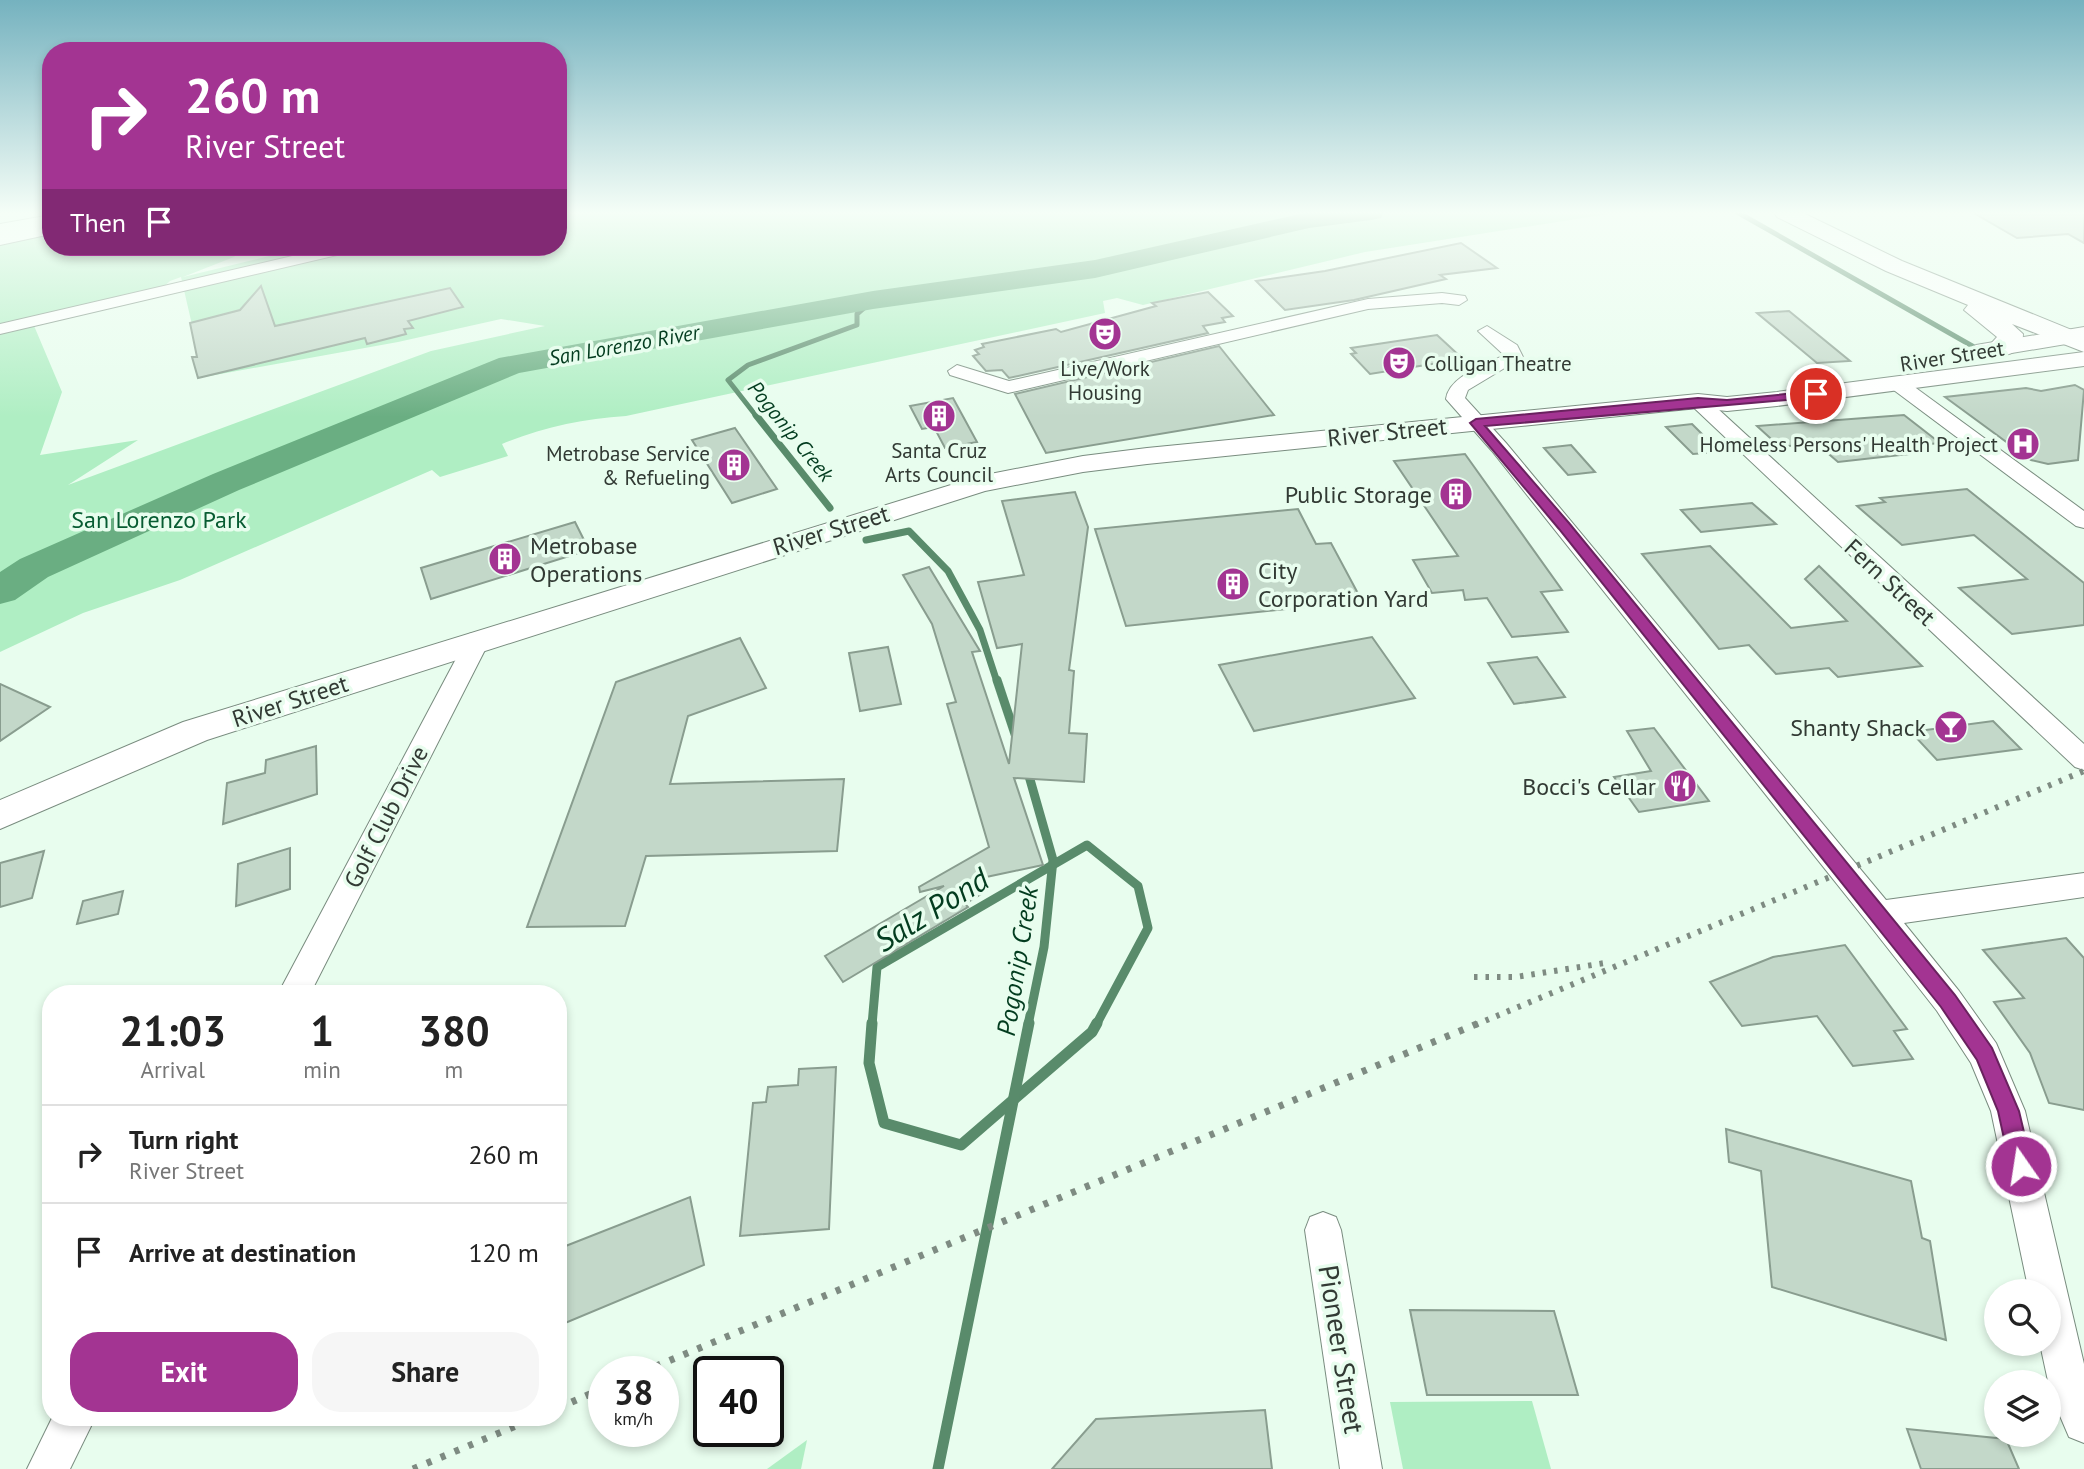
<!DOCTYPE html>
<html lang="en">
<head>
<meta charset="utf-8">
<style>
	:root { --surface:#fff; --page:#f6f6f6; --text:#222; --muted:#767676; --line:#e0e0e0; --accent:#a33492 }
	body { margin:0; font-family:"PT Sans",sans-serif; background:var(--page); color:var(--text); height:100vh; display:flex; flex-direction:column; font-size:26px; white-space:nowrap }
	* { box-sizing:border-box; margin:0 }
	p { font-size:23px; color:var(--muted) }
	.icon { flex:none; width:38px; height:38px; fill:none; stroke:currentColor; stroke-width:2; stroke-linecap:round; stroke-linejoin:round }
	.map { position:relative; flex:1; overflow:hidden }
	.drawer { position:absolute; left:42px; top:985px; width:525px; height:441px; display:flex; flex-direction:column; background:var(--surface); border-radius:28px; box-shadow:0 4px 10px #0003 }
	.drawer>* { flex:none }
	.banner { position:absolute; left:42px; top:42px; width:525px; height:214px; border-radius:28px; box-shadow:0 4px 10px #0003; background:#a33492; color:#fff; overflow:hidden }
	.controls { position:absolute; left:1984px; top:1279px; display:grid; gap:14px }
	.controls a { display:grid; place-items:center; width:77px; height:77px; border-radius:50%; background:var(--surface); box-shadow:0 4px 10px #0003; font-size:35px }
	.speed { position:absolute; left:588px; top:1356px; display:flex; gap:14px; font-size:35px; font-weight:700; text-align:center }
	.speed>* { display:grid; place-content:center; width:91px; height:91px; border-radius:50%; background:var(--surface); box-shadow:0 4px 10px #0003; line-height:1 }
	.speed small { font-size:18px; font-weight:400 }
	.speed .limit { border:4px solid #111; border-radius:10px; background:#fff; color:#111 }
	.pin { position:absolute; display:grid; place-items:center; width:60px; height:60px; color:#fff; margin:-30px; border:4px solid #fff; border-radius:50%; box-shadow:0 2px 7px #0007 }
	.me { position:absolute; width:77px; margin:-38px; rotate:347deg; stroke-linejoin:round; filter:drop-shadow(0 0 5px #0008) }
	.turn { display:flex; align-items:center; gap:24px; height:147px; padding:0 28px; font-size:32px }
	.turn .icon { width:91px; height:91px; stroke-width:2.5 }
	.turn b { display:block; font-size:49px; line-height:60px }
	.then { display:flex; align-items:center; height:66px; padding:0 28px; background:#0003; gap:14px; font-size:26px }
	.eta { display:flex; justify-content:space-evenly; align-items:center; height:119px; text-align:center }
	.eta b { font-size:42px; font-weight:600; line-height:49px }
	.action { display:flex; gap:14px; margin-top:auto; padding:14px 28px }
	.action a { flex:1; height:80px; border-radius:28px; background:var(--accent); color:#fff; font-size:28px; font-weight:600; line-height:80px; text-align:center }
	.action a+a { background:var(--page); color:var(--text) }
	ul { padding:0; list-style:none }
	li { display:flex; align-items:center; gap:21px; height:98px; padding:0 28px; border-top:2px solid var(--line) }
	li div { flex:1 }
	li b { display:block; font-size:26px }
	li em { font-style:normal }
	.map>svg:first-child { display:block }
</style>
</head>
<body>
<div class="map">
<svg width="2084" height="1469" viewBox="0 0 2084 1469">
	<rect width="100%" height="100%" fill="#e8fdee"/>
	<g fill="#afeec3" fill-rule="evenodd">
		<path d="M 558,212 L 1621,212 L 1365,252 L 1143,305 L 1117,298 L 1103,301 L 1105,313 L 626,416 C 583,419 543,427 502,444 L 508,456 L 440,477 L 432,470 L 180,580 L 83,613 L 0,652 L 0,244 L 51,231 L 51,247 L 245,247 L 234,257 L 183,277 L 306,247 L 558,247 ZM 181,277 L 204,377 L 398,342 L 501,319 L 545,326 L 431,351 L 68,485 L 138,440 L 40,455 L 62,392 L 32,321 L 159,291 L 170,281 Z"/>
		<polygon points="1532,1401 1551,1469 1403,1469 1390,1402"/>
		<polygon points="807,1440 801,1469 767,1469"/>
	</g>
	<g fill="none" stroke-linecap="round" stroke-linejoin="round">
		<g stroke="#598b6b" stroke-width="5">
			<polyline points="1737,212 1974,347"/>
			<polyline points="757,417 728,380 748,365 857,325 857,314 873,300"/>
		</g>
		<g stroke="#598b6b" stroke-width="7">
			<polyline points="756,415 830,508"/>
			<polyline points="866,540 909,531 948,571 980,630 997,682"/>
		</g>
		<g stroke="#598b6b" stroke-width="9">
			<polyline points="997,680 1016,737"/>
			<polyline points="1027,769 1053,860 1044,947 1028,1025"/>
			<polyline points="872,1025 877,967 1087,845 1138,886 1148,928 1096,1025"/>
		</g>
		<g stroke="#598b6b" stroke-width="11">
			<polyline points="872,1023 869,1063 884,1123 961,1145 1092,1032 1097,1023"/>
			<polyline points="938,1469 1029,1023"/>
		</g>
		<polygon fill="#6aae82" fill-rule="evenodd" points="1309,212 1384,212 1381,218 1371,220 1309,228 1095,278 873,309 519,373 239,490 48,577 15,600 0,604 0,572 20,559 213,474 499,358 873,291 1095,260"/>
	</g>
	<g fill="#c3d8c9" stroke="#899d8f" stroke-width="2">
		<polygon points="1972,212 2084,212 2084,243 2068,234 2017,238"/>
		<polygon points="1461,243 1497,268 1440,275 1446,279 1354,300 1285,310 1256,281 1325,271"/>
		<polygon points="261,286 275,326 450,288 463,307 408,321 413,328 404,329 406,334 367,344 365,338 198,378 192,357 197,357 190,323 240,310"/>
		<polygon points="1208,292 1233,316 1222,318 1225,322 1203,326 1208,333 1009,378 1002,370 986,371 973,356 979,354 975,350 984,347 982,344 1056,329 1061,332 1156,306 1152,303"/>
		<polygon points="1789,311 1850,361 1817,363 1757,313"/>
		<polygon points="1437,335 1463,359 1370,374 1351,354 1356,353 1351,348"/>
		<polygon points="1219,346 1274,415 1046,453 1015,394"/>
		<polygon points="2075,385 2084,390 2078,460 2048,464 2031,460 1945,397 2026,388 2041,391"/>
		<polygon points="953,398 977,442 945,448 934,427 922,429 910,406"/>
		<polygon points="1904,415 1940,443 1900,447 1909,454 1838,462 1816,443 1780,447 1757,426"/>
		<polygon points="1692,424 1720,452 1693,454 1666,427"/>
		<polygon points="735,428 777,489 732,503 692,440"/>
		<polygon points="1571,445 1595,472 1568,475 1544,448"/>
		<polygon points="1465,454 1562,590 1541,592 1568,632 1512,637 1487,598 1465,600 1463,590 1432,593 1413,560 1458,556 1394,461"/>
		<polygon points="1967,489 2084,583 2084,625 2012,634 1959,588 2027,579 1974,535 1902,545 1857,506 1885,502 1880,498"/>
		<polygon points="1075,492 1088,527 1069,670 1074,671 1069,733 1087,734 1084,782 1014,778 1043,865 977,879 986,891 965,904 968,907 843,982 825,956 944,886 920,892 919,887 989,847 947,704 956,702 932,624 903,575 929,567 980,651 972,652 1009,764 1022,644 997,648 978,582 1024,575 1002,501"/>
		<polygon points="1752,503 1776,524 1701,532 1681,510"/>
		<polygon points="1298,509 1316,544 1331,543 1362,601 1126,626 1095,529"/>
		<polygon points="575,522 589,550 431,599 421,568"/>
		<polygon points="1710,546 1791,628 1847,621 1805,579 1819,566 1922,666 1838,677 1829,668 1776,674 1749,645 1719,649 1642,554"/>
		<polygon points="1372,637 1415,698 1254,731 1219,665"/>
		<polygon points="740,638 766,688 688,716 670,784 844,779 837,851 646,856 625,926 527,927 616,682"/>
		<polygon points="888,647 901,704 860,711 849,653"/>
		<polygon points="1537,657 1565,697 1514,704 1488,663"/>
		<polygon points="0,684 50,707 0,741"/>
		<polygon points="1993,721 2021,749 1937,760 1911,732"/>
		<polygon points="1654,728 1709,801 1639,812 1614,777 1651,771 1627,731"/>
		<polygon points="316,746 317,794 223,824 227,783 265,773 266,760"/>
		<polygon points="290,848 290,889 236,906 238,864"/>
		<polygon points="44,851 32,898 0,907 0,863"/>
		<polygon points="123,891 118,914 77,924 83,901"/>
		<polygon points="2066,938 2084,958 2084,1110 2049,1103 2030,1053 1994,1002 2024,998 1983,950"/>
		<polygon points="1845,945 1907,1029 1894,1031 1913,1059 1853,1066 1817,1016 1742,1026 1710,982 1773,957"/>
		<polygon points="836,1067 829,1229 740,1236 753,1103 766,1102 768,1087 798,1085 799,1069"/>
		<polygon points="1726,1129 1911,1181 1922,1238 1930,1241 1946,1340 1772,1287 1761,1171 1729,1162"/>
		<polygon points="690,1197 704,1265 558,1326 558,1249"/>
		<polygon points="1410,1310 1554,1311 1578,1395 1427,1395"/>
		<polygon points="1265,1410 1272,1469 1052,1469 1096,1419"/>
		<polygon points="1907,1429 2006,1439 2019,1469 1921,1469"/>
	</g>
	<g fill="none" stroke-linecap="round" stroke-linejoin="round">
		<defs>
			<g id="minor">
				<polygon points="51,215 51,224 0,234 0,224"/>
				<polygon points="331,247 358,247 350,252 0,334 0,324"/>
				<polygon points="1442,293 1465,296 1467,300 1459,305 1442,303 1368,309 1008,393 950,375 948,371 957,365 1009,381 1368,299"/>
				<path d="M 1487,326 L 1517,345 L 1523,357 L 1468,390 L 1465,398 L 1506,443 L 1886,900 L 2084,873 L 2084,897 L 1904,923 L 1959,991 L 1996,1043 L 2025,1111 L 2084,1364 L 2084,1443 L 2069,1437 L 2051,1395 L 2040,1344 L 2049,1344 L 2049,1292 L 2029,1292 L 1991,1111 L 1971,1063 L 1937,1011 L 1868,923 L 1492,451 L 1446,399 C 1449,376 1486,365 1504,355 L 1478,331 Z"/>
				<polygon points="1898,378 1905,380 2084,511 2084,528 2076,526 1891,388 1889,384 1891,380"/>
				<polygon points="1698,395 1705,397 2084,744 2084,770 2075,767 1691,405 1688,401 1691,397"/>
				<polygon points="478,632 487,634 490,640 310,994 278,994 466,640 469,634"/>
				<polygon points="1323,1212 1336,1217 1341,1230 1382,1469 1340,1469 1305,1230 1310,1217"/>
				<polygon points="52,1418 95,1418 70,1469 27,1469"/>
			</g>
			<g id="major">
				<polygon points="51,222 51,234 0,245 0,233"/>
				<polygon points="2084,327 2084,341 1976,359 1965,352 1976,345"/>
				<polygon points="2084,352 2084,366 1777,406 1727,411 1698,408 1147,464 1083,472 985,491 207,740 0,829 0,800 183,722 980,476 1083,456 1147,448 1698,394 1727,397 1777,392"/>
			</g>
			<path id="highway" d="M 1774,212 L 1801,212 L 1902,261 L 2084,335 L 2084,352 L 2012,324 L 2023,334 C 2023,352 2007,358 1991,354 L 1987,348 L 1997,337 L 1964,310 L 1968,305 L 1886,271 L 1777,217 Z"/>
		</defs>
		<use href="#minor" stroke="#798c7f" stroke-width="2"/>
		<use href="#major" stroke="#798c7f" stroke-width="2"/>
		<use href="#highway" stroke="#798c7f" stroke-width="2"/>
		<use href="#minor" fill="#fff" fill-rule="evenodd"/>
		<use href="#major" fill="#fff" fill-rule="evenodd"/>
		<use href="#highway" fill="#fff" fill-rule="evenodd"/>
		<g stroke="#7e8b82" stroke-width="6" stroke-dasharray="3.5 8" stroke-linecap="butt">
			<polyline points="1474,977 1516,977 1605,963"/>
			<polyline points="1475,1025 2084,771"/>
		</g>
		<g stroke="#7e8b82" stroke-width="7" stroke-dasharray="5 10" stroke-linecap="butt">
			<polyline points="642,1372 1479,1023"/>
			<polyline points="558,1408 604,1388"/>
			<polyline points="413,1469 535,1418"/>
		</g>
	</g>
	<linearGradient id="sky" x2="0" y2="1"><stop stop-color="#75b2bf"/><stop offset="0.51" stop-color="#f5fef7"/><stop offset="1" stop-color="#f5fef7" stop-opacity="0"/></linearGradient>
	<rect width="2084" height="417" fill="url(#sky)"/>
	<polygon fill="#a33492" stroke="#6a225f" stroke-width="2" points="1816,391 1822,394 1820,397 1485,426 1569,523 1955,995 1992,1048 2019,1111 2032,1166 2028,1173 2021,1176 2013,1173 2010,1166 1998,1111 1977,1060 1941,1007 1559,529 1470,423 1476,419 1698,398 1727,400"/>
	<defs>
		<symbol id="theatre-disc" viewBox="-11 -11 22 22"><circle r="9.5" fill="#a33492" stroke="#e8fdee"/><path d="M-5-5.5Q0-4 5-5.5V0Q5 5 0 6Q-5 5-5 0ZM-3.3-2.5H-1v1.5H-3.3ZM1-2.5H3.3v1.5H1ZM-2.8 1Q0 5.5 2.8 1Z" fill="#fff"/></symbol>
		<symbol id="building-disc" viewBox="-11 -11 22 22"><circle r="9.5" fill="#a33492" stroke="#e8fdee"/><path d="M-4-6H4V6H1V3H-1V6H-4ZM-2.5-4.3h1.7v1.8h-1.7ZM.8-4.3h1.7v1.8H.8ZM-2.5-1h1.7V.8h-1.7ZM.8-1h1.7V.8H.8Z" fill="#fff"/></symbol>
		<symbol id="hospital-disc" viewBox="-11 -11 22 22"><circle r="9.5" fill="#a33492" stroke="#e8fdee"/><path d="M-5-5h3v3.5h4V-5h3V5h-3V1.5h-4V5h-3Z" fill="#fff"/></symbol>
		<symbol id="bar-disc" viewBox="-11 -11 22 22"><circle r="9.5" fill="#a33492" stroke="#e8fdee"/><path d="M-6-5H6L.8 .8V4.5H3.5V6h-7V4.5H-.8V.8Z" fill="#fff"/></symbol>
		<symbol id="restaurant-disc" viewBox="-11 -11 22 22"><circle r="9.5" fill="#a33492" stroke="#e8fdee"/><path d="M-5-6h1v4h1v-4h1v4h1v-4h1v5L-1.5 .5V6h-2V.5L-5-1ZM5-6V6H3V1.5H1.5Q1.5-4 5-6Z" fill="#fff"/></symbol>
	</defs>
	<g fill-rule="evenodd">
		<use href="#theatre-disc" x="1086" y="315" width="38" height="38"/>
		<use href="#theatre-disc" x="1380" y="344" width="38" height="38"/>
		<use href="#building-disc" x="920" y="397" width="38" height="38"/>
		<use href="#hospital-disc" x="2004" y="425" width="38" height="38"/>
		<use href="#building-disc" x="715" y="446" width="38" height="38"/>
		<use href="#building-disc" x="1437" y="475" width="38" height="38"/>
		<use href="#building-disc" x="486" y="540" width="38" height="38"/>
		<use href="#building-disc" x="1214" y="565" width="38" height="38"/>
		<use href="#bar-disc" x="1932" y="708" width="38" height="38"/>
		<use href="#restaurant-disc" x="1661" y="767" width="38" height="38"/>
	</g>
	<g text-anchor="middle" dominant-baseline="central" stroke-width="7" stroke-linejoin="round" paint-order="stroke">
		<g font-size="21" font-style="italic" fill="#033c1f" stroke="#e8fdee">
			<text transform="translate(624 345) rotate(-10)">San Lorenzo River</text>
			<text transform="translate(791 431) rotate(51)">Pogonip Creek</text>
		</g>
		<g font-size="21" fill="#323a34" stroke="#e8fdee">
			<text transform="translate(1952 356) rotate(-9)">River Street</text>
		</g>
		<g font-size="21" fill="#323a34" stroke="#e8fdee">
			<text x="1424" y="363" text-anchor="start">Colligan Theatre</text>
			<text x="1105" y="368">Live/Work<tspan x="1105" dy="24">Housing</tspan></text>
			<text x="1998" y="444" text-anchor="end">Homeless Persons' Health Project</text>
			<text x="939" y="450">Santa Cruz<tspan x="939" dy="24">Arts Council</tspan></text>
			<text x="710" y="453" text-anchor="end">Metrobase Service<tspan x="710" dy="24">&amp; Refueling</tspan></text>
		</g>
		<g font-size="24" fill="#323a34" stroke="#e8fdee">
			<text transform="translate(1387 432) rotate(-6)">River Street</text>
			<text transform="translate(831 530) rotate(-17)">River Street</text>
			<text transform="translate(1890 582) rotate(43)">Fern Street</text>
			<text transform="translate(290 701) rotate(-18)">River Street</text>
			<text transform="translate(386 817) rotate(-63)">Golf Club Drive</text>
		</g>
		<g font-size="24" fill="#323a34" stroke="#e8fdee" text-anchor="end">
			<text x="1432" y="494">Public Storage</text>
			<text x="530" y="545" text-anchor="start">Metrobase<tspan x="530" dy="28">Operations</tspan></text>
			<text x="1258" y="570" text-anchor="start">City<tspan x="1258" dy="28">Corporation Yard</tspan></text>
			<text x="1926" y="727">Shanty Shack</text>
			<text x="1656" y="786">Bocci's Cellar</text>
		</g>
		<g font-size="24" fill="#075c32" stroke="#e8fdee">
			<text x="159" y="519">San Lorenzo Park</text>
		</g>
		<g font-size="26" font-style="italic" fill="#033c1f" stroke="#e8fdee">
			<text transform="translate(1017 961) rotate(-81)">Pogonip Creek</text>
		</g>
		<g font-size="28" fill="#323a34" stroke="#e8fdee">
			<text transform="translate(1342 1349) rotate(81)">Pioneer Street</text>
		</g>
		<g font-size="32" font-style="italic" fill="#033c1f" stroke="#e8fdee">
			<text transform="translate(931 909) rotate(-32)">Salz Pond</text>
		</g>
	</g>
</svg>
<div class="controls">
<a><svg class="icon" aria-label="search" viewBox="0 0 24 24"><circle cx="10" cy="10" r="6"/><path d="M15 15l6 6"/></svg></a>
<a><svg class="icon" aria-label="layers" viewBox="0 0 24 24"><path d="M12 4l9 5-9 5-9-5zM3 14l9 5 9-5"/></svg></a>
</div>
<div class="speed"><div>38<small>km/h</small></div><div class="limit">40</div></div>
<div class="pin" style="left:1816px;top:394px;background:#d93025"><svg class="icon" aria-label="arrive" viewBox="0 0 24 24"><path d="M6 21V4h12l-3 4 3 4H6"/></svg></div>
<svg class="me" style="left:2021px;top:1166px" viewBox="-20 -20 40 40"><circle r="17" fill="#a33492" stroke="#fff" stroke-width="3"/><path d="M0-11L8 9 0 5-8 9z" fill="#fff"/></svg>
<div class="banner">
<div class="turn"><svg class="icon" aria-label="right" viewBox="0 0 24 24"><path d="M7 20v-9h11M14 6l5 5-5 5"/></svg><div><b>260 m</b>River Street</div></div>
<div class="then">Then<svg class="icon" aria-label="arrive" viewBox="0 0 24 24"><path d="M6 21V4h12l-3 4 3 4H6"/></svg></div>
</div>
<section class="drawer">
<div class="eta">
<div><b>21:03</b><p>Arrival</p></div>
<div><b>1</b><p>min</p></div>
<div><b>380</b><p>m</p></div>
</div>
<ul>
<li><svg class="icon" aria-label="right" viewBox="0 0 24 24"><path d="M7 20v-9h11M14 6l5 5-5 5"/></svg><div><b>Turn right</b><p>River Street</p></div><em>260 m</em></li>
<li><svg class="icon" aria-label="arrive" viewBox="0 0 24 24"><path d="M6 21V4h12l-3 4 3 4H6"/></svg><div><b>Arrive at destination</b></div><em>120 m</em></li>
</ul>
<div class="action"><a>Exit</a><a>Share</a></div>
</section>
</div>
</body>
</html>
